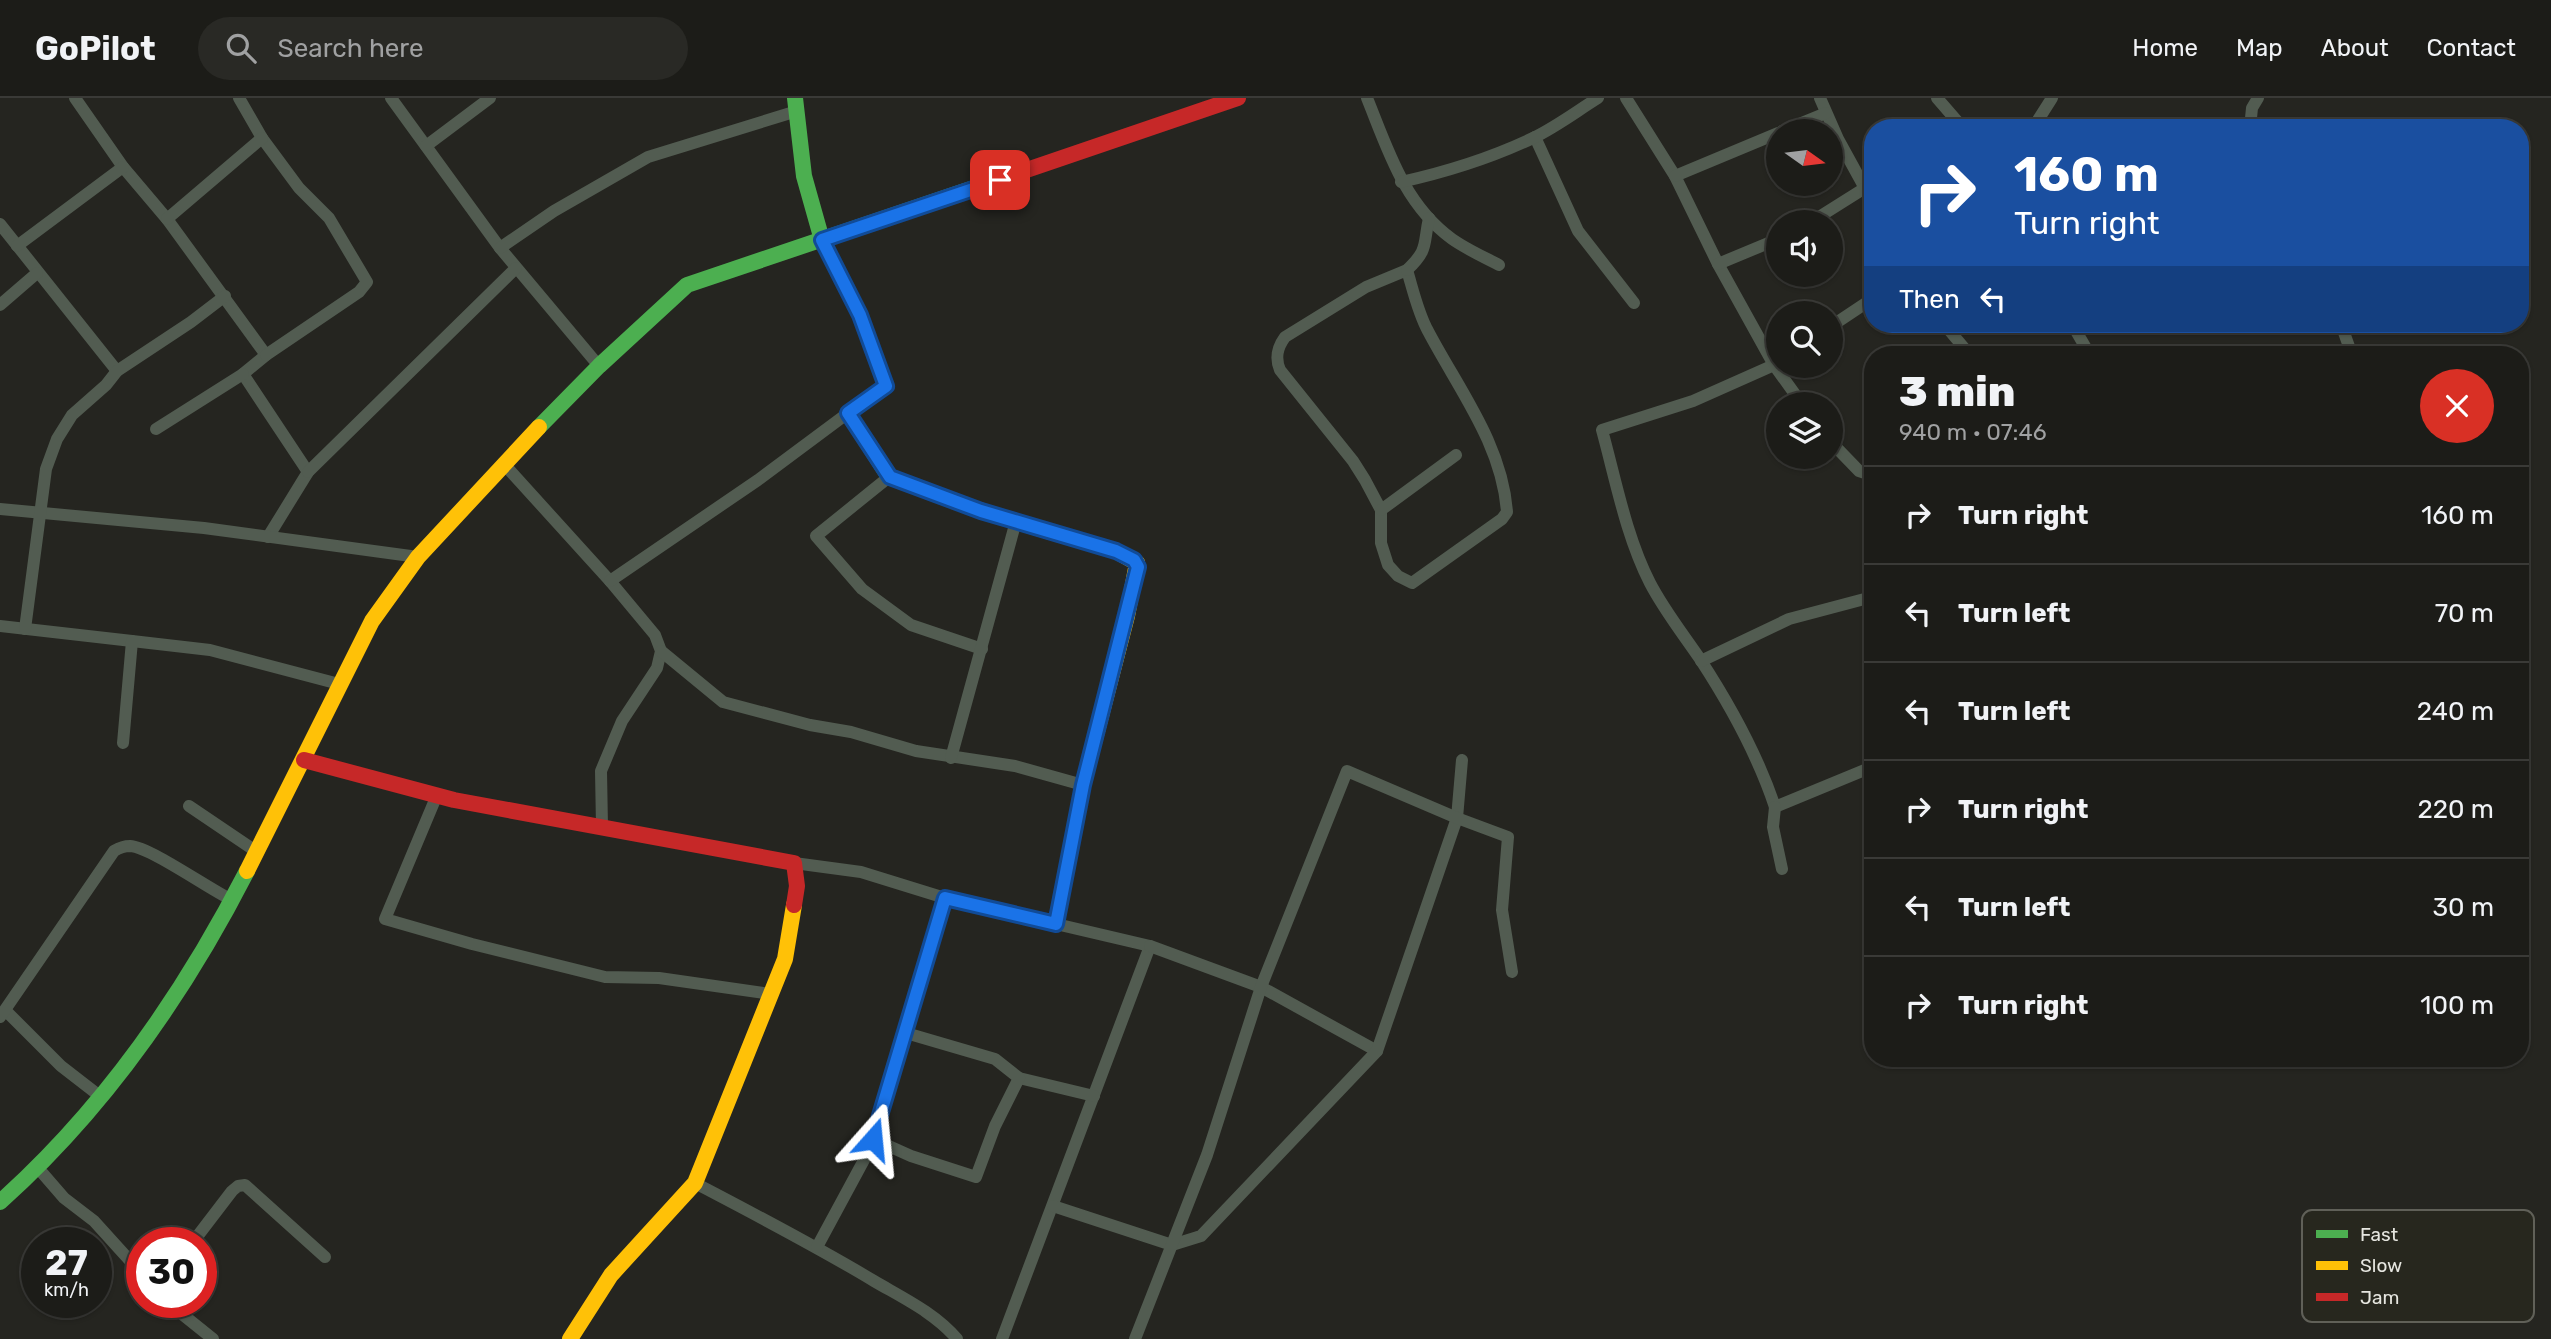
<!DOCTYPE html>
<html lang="en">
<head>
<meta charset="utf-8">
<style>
	:root { --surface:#1c1c18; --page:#292925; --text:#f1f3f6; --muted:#a0a1a2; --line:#3a3a37 }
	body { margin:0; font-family:Rubik,sans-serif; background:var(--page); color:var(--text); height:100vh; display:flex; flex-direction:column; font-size:26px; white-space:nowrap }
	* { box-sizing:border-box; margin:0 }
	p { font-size:23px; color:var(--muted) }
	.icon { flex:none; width:38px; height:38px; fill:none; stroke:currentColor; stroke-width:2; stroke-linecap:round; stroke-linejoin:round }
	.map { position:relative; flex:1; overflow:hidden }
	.sheet { position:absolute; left:1864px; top:248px; width:665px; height:721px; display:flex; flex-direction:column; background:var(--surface); border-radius:28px; box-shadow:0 2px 5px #0004,0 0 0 2px var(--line) }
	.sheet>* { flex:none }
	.hud { position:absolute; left:1864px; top:21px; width:665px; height:214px; border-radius:28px; box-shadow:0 2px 5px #0004,0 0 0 2px var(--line); background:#1a4fa0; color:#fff; overflow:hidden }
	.needle { width:46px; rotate:104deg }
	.fabs { position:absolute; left:1766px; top:21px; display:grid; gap:14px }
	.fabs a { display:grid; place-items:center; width:77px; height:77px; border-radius:50%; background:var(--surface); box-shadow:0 2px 5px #0004,0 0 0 2px var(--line); font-size:35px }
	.speed { position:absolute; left:21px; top:1129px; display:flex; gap:14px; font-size:35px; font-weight:700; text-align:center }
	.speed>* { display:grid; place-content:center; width:91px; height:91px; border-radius:50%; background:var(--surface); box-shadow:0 2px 5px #0004,0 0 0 2px var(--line); line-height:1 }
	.speed small { font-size:18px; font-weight:400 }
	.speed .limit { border:10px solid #d22; background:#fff; color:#111 }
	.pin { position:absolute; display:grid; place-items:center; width:60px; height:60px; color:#fff; margin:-30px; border-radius:14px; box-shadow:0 4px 10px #0006 }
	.me { position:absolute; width:77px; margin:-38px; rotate:18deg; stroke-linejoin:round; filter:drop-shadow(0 0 5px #0008) }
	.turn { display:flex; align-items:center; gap:24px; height:147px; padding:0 35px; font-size:32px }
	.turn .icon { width:91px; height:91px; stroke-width:2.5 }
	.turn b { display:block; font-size:49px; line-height:60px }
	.then { display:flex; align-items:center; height:66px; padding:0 35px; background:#0003; gap:14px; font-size:26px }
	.round { display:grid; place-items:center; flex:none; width:74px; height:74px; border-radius:37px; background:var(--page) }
	.headline { display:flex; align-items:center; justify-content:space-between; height:119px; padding:0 35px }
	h1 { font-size:42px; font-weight:800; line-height:52px }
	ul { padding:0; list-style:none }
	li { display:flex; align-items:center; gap:21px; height:98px; padding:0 35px; border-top:2px solid var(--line) }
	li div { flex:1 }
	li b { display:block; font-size:26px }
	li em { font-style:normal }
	header { display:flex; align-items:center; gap:42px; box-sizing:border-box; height:98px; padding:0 35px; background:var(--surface); border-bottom:2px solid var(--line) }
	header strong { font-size:33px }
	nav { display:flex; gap:38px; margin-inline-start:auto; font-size:24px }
	.search { width:490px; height:63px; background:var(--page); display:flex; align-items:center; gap:18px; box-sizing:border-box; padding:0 24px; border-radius:38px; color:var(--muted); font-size:26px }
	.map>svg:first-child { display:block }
</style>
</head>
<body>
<header>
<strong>GoPilot</strong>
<div class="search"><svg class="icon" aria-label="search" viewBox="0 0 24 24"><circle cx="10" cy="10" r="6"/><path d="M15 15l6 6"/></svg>Search here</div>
<nav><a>Home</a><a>Map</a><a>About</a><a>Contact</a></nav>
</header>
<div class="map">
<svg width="2551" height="1241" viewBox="0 0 2551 1241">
	<rect width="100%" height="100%" fill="#252520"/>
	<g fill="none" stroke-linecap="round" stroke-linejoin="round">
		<g stroke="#525c51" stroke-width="12">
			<polyline points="75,0 123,69 167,121 266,257 243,276 308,374 268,439"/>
			<polyline points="239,0 262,40 299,90 329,120 367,184 359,194 266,257"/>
			<polyline points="391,0 500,150 599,268"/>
			<path d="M 1367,0 C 1388,52 1404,106 1452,141 C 1466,151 1484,159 1499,167"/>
			<polyline points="1626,0 1675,78 1718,166 1774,267 1802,306"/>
			<polyline points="1820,0 1838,41 1872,103"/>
			<polyline points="1937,0 1963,30"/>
			<polyline points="2033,30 2052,0"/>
			<polyline points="2250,30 2252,10 2258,0"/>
			<polyline points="1782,33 1826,15"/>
			<polyline points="1535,39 1578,133 1634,205"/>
			<polyline points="426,48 490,0"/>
			<polyline points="1675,78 1778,35"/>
			<path d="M 1401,84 C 1446,74 1491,60 1533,40 C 1556,29 1577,13 1598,0"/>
			<polyline points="167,121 262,40"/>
			<polyline points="1811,124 1865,90"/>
			<polyline points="0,126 117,273"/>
			<polyline points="17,148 123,69"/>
			<polyline points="500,150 554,113 648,59 797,13"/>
			<polyline points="1718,166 1778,141"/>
			<path d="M 1407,172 C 1413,192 1418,215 1428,233 C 1459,292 1502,346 1507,414 L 1502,421 L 1412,485 L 1398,478 L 1388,467 L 1381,445 L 1381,412 L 1365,382 L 1353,363 L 1280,272 C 1275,260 1277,250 1285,239 L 1366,189 Z"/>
			<path d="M 1407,172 C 1429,151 1423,147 1429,120"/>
			<polyline points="0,207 37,175"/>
			<polyline points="1944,226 1970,257"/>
			<polyline points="2072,226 2090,257"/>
			<polyline points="2341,226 2352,257"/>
			<polyline points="1830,229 1872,201"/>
			<path d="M 1774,267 L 1693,303 L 1602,332 C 1616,383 1626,438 1650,485 C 1664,512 1683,536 1700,561 C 1730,607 1758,658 1775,709 L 1872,669"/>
			<polyline points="156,331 243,276"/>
			<polyline points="1830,343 1859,373 1865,375 1872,373"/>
			<polyline points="503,365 610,483 655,537 661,553 657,570 622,623 601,673 602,729"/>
			<polyline points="308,374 516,170"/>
			<polyline points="889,379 816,438 862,491 911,527 982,551"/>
			<polyline points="0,411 204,430 418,459"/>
			<polyline points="1381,412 1456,357"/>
			<polyline points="610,483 758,382 848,315"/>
			<polyline points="0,528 132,543"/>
			<polyline points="25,531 46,371 57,341 72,317 106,287 117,273 191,224 225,198"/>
			<polyline points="661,553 723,604 810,627 851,634 916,653 1015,668 1083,687 1056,826"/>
			<polyline points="1701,563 1789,521 1872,499"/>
			<polyline points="123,645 132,543 210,552 339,586"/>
			<polyline points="951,660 1016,423"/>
			<polyline points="437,697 385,821 472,846 605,879 659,880 771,896"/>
			<polyline points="189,708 257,754"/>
			<polyline points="1775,709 1773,729 1782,771"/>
			<polyline points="794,765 861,774 945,800 1150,848 1002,1241"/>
			<polyline points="1150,848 1261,889 1377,953"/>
			<polyline points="6,913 61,968 101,999"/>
			<path d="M 0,919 L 114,753 C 119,750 124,748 130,748 C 150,749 209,791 232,802"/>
			<polyline points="1019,980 1094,998"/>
			<polyline points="873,1041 911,1058 976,1079 995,1028 1019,980 995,961 906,935"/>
			<polyline points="38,1070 64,1100 94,1123 142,1176"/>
			<path d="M 695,1085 C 756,1117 816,1148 874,1183 C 903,1200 935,1215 957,1241"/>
			<polyline points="1053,1108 1172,1147 1201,1138 1377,953 1457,720 1462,662"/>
			<polyline points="193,1144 232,1093 238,1088 245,1087 325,1159"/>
			<polyline points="817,1149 871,1049 945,800"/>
			<polyline points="167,1204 213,1241"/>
			<polyline points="1135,1241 1207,1057 1261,889 1347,673 1457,720 1508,739 1502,812 1512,874"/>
		</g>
		<g stroke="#4caf50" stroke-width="16">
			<polyline points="795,0 804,78 822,142 860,217 886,288 848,315 889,379 981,413 1034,429"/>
			<polyline points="539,329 599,268 687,187 1015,76"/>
			<path d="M 0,1104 C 103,1012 184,896 247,773"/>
		</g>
		<g stroke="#ffc107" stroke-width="16">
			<polyline points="1034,429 1116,453 1137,465 1127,518 1083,687"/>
			<polyline points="247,773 372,523 418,459 539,329"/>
			<polyline points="570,1241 611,1177 695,1085 785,861 794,807"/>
		</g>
		<g stroke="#c62828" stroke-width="16">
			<polyline points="1015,76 1238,0"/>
			<polyline points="304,662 454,702 794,765 797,788 794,807"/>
		</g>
	</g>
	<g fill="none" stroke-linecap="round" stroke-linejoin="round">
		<defs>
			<polyline id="route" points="873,1041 945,800 1056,826 1083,687 1138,469 1134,462 1116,453 981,413 890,379 848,315 886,288 860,217 822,142 1000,82"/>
		</defs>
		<use href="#route" stroke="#114b97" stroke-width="18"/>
		<use href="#route" stroke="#1a73e8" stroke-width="12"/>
	</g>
	<rect x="2302" y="1112" width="232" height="112" rx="10" fill="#27271e" stroke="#606058" stroke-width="2"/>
	<rect x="2316" y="1132" width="32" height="8" fill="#4caf50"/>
	<rect x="2316" y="1163" width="32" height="9" fill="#ffc107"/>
	<rect x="2316" y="1195" width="32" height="8" fill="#c62828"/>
	<g font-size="19" fill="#e6e6e0">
		<text x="2360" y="1143">Fast</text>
		<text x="2360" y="1174">Slow</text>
		<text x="2360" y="1206">Jam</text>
	</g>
</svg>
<div class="fabs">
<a><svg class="needle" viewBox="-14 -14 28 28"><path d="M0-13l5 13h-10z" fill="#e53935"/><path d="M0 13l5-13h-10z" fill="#a0a1a2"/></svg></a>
<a><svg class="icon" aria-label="sound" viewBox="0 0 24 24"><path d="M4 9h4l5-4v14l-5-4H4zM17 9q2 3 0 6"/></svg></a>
<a><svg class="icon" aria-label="search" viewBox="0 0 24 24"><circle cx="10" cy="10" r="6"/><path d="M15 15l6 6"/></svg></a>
<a><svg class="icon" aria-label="layers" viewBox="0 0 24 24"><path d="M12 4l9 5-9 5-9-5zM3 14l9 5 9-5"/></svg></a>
</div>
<div class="speed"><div>27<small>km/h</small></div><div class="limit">30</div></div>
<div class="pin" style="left:1000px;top:82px;background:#d93025"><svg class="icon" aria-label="arrive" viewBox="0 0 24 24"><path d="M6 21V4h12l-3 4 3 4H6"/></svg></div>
<svg class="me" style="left:873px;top:1041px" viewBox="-20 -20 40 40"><path d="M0-17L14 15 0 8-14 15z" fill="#1a73e8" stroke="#fff" stroke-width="4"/></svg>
<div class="hud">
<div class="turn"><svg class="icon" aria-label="right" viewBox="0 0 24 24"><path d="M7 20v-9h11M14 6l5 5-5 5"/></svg><div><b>160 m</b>Turn right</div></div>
<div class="then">Then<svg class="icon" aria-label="left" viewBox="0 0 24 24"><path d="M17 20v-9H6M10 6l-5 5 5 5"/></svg></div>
</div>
<section class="sheet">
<div class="headline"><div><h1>3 min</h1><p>940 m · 07:46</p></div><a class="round" style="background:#d93025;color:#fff"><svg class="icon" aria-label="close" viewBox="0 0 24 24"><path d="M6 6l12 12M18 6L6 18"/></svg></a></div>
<ul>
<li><svg class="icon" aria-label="right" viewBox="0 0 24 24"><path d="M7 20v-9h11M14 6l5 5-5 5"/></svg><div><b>Turn right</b></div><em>160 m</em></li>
<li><svg class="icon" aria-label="left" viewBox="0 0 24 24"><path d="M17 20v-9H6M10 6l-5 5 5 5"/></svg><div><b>Turn left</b></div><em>70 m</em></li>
<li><svg class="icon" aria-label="left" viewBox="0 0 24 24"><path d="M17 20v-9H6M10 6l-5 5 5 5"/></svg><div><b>Turn left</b></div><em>240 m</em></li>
<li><svg class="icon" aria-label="right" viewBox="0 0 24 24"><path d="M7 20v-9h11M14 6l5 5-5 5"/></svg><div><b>Turn right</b></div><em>220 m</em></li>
<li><svg class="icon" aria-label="left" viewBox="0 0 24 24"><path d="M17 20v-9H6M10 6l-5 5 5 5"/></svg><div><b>Turn left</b></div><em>30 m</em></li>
<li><svg class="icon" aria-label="right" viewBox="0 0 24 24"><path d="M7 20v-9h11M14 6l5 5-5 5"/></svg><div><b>Turn right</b></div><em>100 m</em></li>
</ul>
</section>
</div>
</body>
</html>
